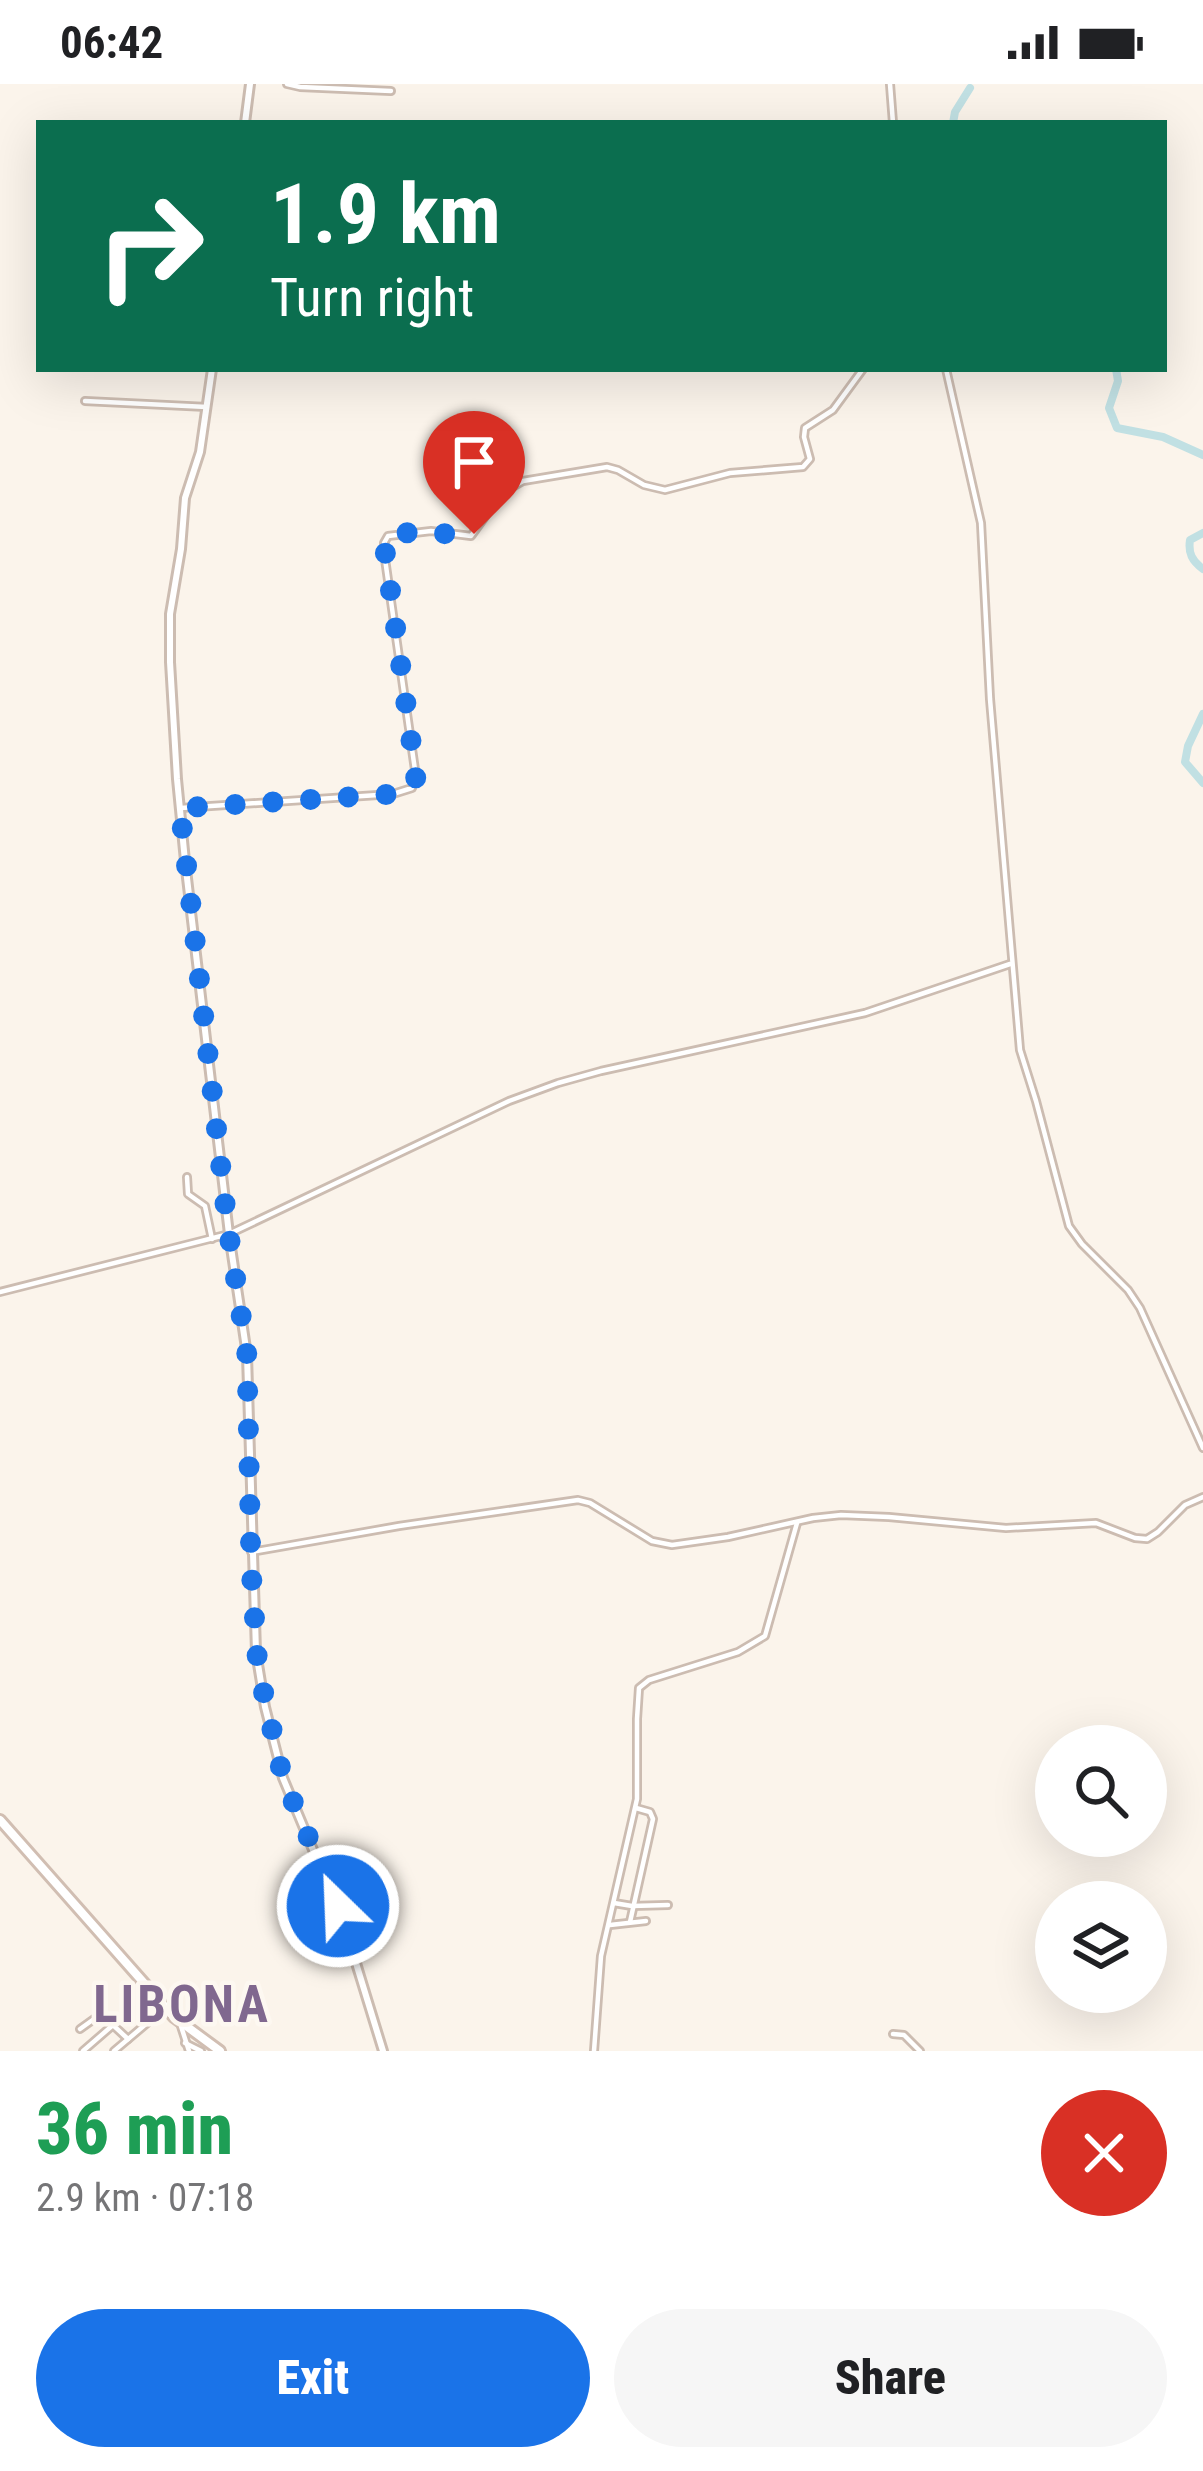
<!DOCTYPE html>
<html lang="en">
<head>
<meta charset="utf-8">
<style>
	:root { --surface:#fff; --page:#f6f6f6; --text:#202124; --muted:#757577; --accent:#1a73e8 }
	body { margin:0; font-family:"Roboto Condensed",sans-serif; background:var(--page); color:var(--text); height:100vh; display:flex; flex-direction:column; font-size:45px; white-space:nowrap }
	* { box-sizing:border-box; margin:0 }
	p { font-size:39px; color:var(--muted) }
	.icon { flex:none; width:66px; height:66px; fill:none; stroke:currentColor; stroke-width:2; stroke-linecap:round; stroke-linejoin:round }
	.map { position:relative; height:1967px; overflow:hidden }
	.sheet { display:flex; flex-direction:column; background:var(--surface); flex:1 }
	.sheet>* { flex:none }
	.guide { position:absolute; left:36px; top:36px; width:1131px; height:252px; border-radius:0px; box-shadow:0 12px 48px #0002; background:#0b6e4f; color:#fff; overflow:hidden }
	.fabs { position:absolute; left:1035px; top:1641px; display:grid; gap:24px }
	.fabs a { display:grid; place-items:center; width:132px; height:132px; border-radius:50%; background:var(--surface); box-shadow:0 12px 48px #0002; font-size:60px }
	.pin { position:absolute; display:grid; place-items:center; width:102px; height:102px; color:#fff; margin:-123px -51px; border-radius:50% 50% 50% 0; rotate:-45deg; box-shadow:0 0 12px #0007 }
	.pin .icon { rotate:45deg }
	.me { position:absolute; width:132px; margin:-66px; rotate:336deg; stroke-linejoin:round; filter:drop-shadow(0 0 9px #0008) }
	.turn { display:flex; align-items:center; gap:42px; height:252px; padding:0 36px; font-size:54px }
	.turn .icon { width:156px; height:156px; stroke-width:2.5 }
	.turn b { display:block; font-size:84px; line-height:102px }
	.round { display:grid; place-items:center; flex:none; width:126px; height:126px; border-radius:63px; background:var(--page) }
	.head { display:flex; align-items:center; justify-content:space-between; height:204px; padding:0 36px }
	h1 { font-size:72px; font-weight:800; line-height:90px; color:#1e9e55 }
	.cta { display:flex; gap:24px; margin-top:auto; padding:24px 36px }
	.cta a { flex:1; height:138px; border-radius:72px; background:var(--accent); color:#fff; font-size:48px; font-weight:800; line-height:138px; text-align:center }
	.cta a+a { background:var(--page); color:var(--text) }
	.status { display:flex; justify-content:space-between; align-items:center; height:84px; padding:0 60px; background:var(--surface); direction:ltr }
	.status svg { height:33px; fill:currentColor }
	.map>svg:first-child { display:block }
</style>
</head>
<body>
<div class="status"><b>06:42</b><svg viewBox="0 0 49 12"><path d="M0 12V9h3v3zM5 12V6h3v6zM10 12V3h3v9zM15 12V0h3v12zM26 1h20v11H26zM47 4h2v5h-2z"/></svg></div>
<div class="map">
<svg width="1203" height="1967" viewBox="0 0 1203 1967">
	<rect width="100%" height="100%" fill="#fbf4eb"/>
	<g fill="none" stroke-linecap="round" stroke-linejoin="round">
		<g stroke="#c1e0e3" stroke-width="8">
			<polyline points="953,39 955,28 970,4"/>
			<polyline points="1116,285 1118,297 1109,324 1117,344 1163,353 1203,371"/>
			<path d="M 1203,449 L 1190,456 C 1188,469 1192,477 1203,485"/>
			<polyline points="1203,630 1188,662 1185,678 1203,699"/>
		</g>
		<defs>
			<g id="minor">
				<polyline points="287,0 300,3 391,7"/>
				<polyline points="890,0 893,39"/>
				<polyline points="946,285 981,439 990,615 1020,966 1036,1017 1069,1142 1082,1160 1128,1206 1140,1224 1203,1364"/>
				<polyline points="85,317 207,323"/>
				<polyline points="181,724 393,710 412,704 416,693 384,468 384,459 388,452 431,447 471,452 502,409 523,397 607,383 618,386 644,401 665,406 730,389 803,383 810,375 804,353 805,344 833,326 863,285"/>
				<polyline points="187,1093 188,1110 205,1122 212,1155"/>
				<polyline points="0,1208 229,1150 509,1017 558,999 601,987 865,929 1010,880"/>
				<polyline points="251,1468 399,1442 578,1416 590,1419 652,1457 672,1461 728,1453 813,1434 841,1431 889,1433 1006,1444 1096,1439 1135,1454 1147,1455 1158,1448 1185,1421 1203,1413"/>
				<polyline points="614,1819 632,1822 668,1821"/>
				<polyline points="630,1838 653,1735 650,1728 636,1724"/>
				<polyline points="610,1841 646,1837"/>
				<polyline points="180,1939 189,1967"/>
				<polyline points="80,1945 101,1930 128,1955"/>
				<polyline points="893,1950 904,1951 920,1967"/>
				<polyline points="185,1959 201,1967"/>
				<polyline points="83,1967 113,1941"/>
				<polyline points="114,1967 165,1924"/>
				<polyline points="594,1967 601,1872 637,1715 637,1635 639,1604 649,1596 738,1568 765,1552 797,1439"/>
			</g>
			<g id="tertiary">
				<polyline points="245,39 250,0"/>
				<polyline points="212,285 200,368 185,414 181,465 170,530 170,578 177,695 185,777 229,1150 247,1271 256,1568 265,1623 283,1694 344,1840 383,1967"/>
			</g>
			<polyline id="secondary" points="0,1736 174,1933 220,1967"/>
		</defs>
		<use href="#minor" stroke="#ccbcb1" stroke-width="10"/>
		<use href="#tertiary" stroke="#ccbcb1" stroke-width="12"/>
		<use href="#secondary" stroke="#d1beb2" stroke-width="14"/>
		<use href="#minor" stroke="#fff" stroke-width="4.5"/>
		<use href="#tertiary" stroke="#fff" stroke-width="6"/>
		<use href="#secondary" stroke="#fff" stroke-width="8"/>
	</g>
	<g fill="none" stroke-linecap="round" stroke-linejoin="round">
		<polyline stroke="#1a73e8" stroke-width="21" stroke-dasharray="0 37.8" points="338,1822 283,1694 258,1584 251,1484 247,1271 227,1137 180,724 393,710 412,704 416,693 384,459 391,450 431,447 462,453 474,450"/>
	</g>
	<g text-anchor="middle" dominant-baseline="central" stroke-width="9" stroke-linejoin="round" paint-order="stroke">
		<g font-size="51" font-weight="bold" letter-spacing="3" fill="#80688f" stroke="#fdf8f1">
			<text x="182" y="1920">LIBONA</text>
		</g>
	</g>
</svg>
<div class="fabs">
<a><svg class="icon" aria-label="search" viewBox="0 0 24 24"><circle cx="10" cy="10" r="6"/><path d="M15 15l6 6"/></svg></a>
<a><svg class="icon" aria-label="layers" viewBox="0 0 24 24"><path d="M12 4l9 5-9 5-9-5zM3 14l9 5 9-5"/></svg></a>
</div>
<div class="pin" style="left:474px;top:450px;background:#d93025"><svg class="icon" aria-label="arrive" viewBox="0 0 24 24"><path d="M6 21V4h12l-3 4 3 4H6"/></svg></div>
<svg class="me" style="left:338px;top:1822px" viewBox="-20 -20 40 40"><circle r="17" fill="#1a73e8" stroke="#fff" stroke-width="3"/><path d="M0-11L8 9 0 5-8 9z" fill="#fff"/></svg>
<div class="guide">
<div class="turn"><svg class="icon" aria-label="right" viewBox="0 0 24 24"><path d="M7 20v-9h11M14 6l5 5-5 5"/></svg><div><b>1.9 km</b>Turn right</div></div>
</div>
</div>
<section class="sheet">
<div class="head"><div><h1>36 min</h1><p>2.9 km · 07:18</p></div><a class="round" style="background:#d93025;color:#fff"><svg class="icon" aria-label="close" viewBox="0 0 24 24"><path d="M6 6l12 12M18 6L6 18"/></svg></a></div>
<div class="cta"><a>Exit</a><a>Share</a></div>
</section>
</body>
</html>
